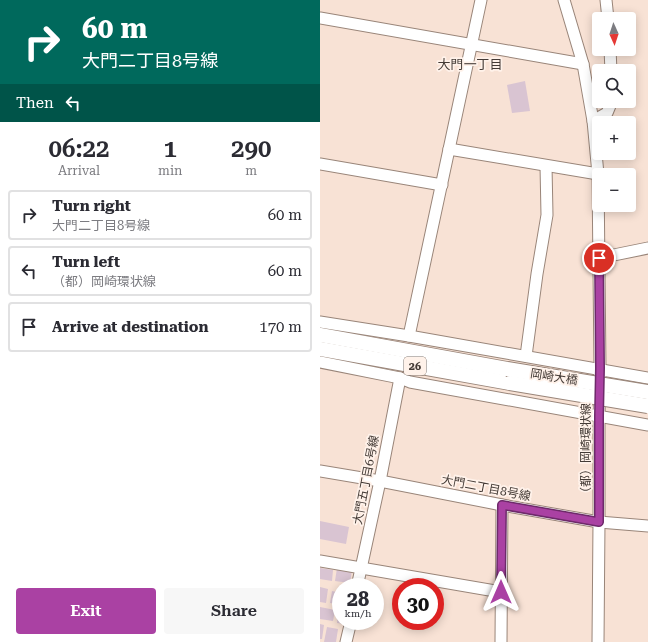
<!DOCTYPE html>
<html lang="en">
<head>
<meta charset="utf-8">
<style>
	:root { --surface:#fff; --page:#f7f7f7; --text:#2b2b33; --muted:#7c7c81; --line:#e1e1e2; --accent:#aa41a3 }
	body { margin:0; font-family:"Roboto Serif","Noto Sans JP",serif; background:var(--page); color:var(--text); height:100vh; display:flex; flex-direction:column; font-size:15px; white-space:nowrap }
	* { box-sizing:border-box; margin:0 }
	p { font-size:13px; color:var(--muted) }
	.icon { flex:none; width:22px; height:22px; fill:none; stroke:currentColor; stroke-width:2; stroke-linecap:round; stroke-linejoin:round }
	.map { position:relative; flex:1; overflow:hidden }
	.drawer { display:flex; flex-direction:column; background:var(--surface); width:320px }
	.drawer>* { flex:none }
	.hud { background:#00695c; color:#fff; overflow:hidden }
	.needle { width:26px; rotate:177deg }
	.controls { position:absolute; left:272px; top:12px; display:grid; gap:8px }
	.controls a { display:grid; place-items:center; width:44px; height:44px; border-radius:4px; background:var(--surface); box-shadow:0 2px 10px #0003; font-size:20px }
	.speed { position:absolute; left:12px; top:578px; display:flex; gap:8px; font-size:20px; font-weight:700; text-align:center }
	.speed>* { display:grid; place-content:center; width:52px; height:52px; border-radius:50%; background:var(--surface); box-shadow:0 2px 10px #0003; line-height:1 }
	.speed small { font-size:10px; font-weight:400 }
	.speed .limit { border:6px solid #d22; background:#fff; color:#111 }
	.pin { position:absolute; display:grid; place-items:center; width:34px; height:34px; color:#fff; margin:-17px; border:2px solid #fff; border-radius:50%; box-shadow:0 1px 4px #0007 }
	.me { position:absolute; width:44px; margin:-22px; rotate:0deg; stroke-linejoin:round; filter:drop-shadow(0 0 3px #0008) }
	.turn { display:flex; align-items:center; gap:14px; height:84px; padding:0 16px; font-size:18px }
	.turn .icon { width:52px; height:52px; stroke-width:2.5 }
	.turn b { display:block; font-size:28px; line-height:34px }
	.then { display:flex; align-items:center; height:38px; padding:0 16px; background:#0003; gap:8px; font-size:15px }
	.eta { display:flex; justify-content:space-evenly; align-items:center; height:68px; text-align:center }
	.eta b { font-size:24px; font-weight:600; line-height:28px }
	.button { display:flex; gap:8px; margin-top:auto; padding:8px 16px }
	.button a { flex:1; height:46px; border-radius:4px; background:var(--accent); color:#fff; font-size:16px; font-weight:600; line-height:46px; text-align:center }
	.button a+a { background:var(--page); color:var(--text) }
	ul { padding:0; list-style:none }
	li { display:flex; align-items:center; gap:12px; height:50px; margin:0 8px 6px; padding:0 8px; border:2px solid var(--line); border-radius:4px }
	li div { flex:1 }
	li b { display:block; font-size:15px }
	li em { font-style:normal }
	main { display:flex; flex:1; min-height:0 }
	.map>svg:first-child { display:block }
</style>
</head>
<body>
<main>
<section class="drawer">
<div class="hud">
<div class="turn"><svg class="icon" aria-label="right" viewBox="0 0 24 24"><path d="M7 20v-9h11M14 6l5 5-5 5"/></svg><div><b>60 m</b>大門二丁目8号線</div></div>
<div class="then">Then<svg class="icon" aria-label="left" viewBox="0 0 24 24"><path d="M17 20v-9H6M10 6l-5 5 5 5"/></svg></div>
</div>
<div class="eta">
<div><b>06:22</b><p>Arrival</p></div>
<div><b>1</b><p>min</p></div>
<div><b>290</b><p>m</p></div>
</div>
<ul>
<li><svg class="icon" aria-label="right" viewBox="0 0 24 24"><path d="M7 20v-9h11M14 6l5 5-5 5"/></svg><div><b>Turn right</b><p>大門二丁目8号線</p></div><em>60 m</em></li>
<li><svg class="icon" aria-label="left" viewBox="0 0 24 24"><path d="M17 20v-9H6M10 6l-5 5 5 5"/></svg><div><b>Turn left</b><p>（都）岡崎環状線</p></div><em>60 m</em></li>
<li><svg class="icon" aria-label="arrive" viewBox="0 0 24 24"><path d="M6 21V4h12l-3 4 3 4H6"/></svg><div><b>Arrive at destination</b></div><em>170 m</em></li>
</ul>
<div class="button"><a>Exit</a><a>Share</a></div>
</section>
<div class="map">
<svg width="328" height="642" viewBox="0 0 328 642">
	<rect width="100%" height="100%" fill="#f8e2d5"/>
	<g fill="#d9c4d2">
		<polygon points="205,81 210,111 192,113 187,85"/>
		<polygon points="0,521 29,527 26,544 0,539"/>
		<polygon points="0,568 13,570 12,581 0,579"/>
		<polygon points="17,568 32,570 30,583 15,581"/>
		<polygon points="0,587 8,589 6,603 0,602"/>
		<polygon points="12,591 21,593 21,605 10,603"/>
		<polygon points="0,607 15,610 13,621 0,619"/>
		<polygon points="18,614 21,614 21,621 25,621 25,624 17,623"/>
		<polygon points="0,624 4,625 2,639 0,639"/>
		<polygon points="7,627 18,629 16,642 4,642"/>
	</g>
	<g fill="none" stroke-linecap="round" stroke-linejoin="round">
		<defs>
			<g id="minor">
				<polyline points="244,0 263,64 273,121 278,174 280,368 279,416 279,522 278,642"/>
				<polyline points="286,0 288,19"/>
				<polyline points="0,18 263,64"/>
				<polyline points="290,49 291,71"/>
				<polyline points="273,121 287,113 292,101"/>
				<polyline points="129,149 278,174"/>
				<polyline points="0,164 122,185"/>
				<polyline points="279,258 328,248"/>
				<polyline points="0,322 89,336 328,378"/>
				<polyline points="89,336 161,0"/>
				<polyline points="206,356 217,274 227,215 226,166"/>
				<polyline points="0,362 80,378 90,382 328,425"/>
				<polyline points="0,471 60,481 182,505 279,522 328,526"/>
				<polyline points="0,561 181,592"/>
				<polyline points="37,587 60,481 80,378"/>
				<polyline points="26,642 31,621"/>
				<polyline points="181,642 182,505"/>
			</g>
			<g id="major">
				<polyline points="0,335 187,369"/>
				<polyline points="0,349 190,383"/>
			</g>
		</defs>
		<use href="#minor" stroke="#998579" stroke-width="13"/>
		<use href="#major" stroke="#998579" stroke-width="16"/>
		<use href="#minor" stroke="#fff" stroke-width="11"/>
		<use href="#major" stroke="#fff" stroke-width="14"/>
		<defs>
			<g id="major-bridge">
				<polyline points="187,369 328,392"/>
				<polyline points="190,383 328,406"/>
			</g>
		</defs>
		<use href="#major-bridge" stroke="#998579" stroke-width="16" stroke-linecap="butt"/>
		<use href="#major-bridge" stroke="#fff" stroke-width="14"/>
	</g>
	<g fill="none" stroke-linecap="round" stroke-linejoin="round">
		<defs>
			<polyline id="route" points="181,592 182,505 279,522 279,416 280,368 279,258"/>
		</defs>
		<use href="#route" stroke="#6e2a6a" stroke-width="10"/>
		<use href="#route" stroke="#aa41a3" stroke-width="7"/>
	</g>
	<g text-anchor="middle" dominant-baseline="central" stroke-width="3.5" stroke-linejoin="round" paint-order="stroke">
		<rect fill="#fff2ea" stroke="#7c726c" stroke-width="1" x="84" y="357" width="22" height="18" rx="3"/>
		<g font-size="11" font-weight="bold" fill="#443b36">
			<text x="95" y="366">26</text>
		</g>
		<g font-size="12" fill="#443b36" stroke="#fff2ea">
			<text transform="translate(234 377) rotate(9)">岡崎大橋</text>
			<text transform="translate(266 451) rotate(-90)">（都）岡崎環状線</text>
			<text transform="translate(46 480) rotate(-79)">大門五丁目6号線</text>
			<text transform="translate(166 488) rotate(11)">大門二丁目8号線</text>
		</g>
		<g font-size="13" fill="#443b36" stroke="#fff2ea">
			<text x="150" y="64">大門一丁目</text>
		</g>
	</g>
</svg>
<div class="controls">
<a><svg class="needle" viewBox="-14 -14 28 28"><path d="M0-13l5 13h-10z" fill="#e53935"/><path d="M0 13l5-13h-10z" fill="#7c7c81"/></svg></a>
<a><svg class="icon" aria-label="search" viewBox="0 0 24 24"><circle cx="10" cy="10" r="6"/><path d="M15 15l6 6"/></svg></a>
<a>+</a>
<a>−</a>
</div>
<div class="speed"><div>28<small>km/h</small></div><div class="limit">30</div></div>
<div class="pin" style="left:279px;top:258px;background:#d93025"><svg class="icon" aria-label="arrive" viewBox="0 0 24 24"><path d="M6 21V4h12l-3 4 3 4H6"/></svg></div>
<svg class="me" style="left:181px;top:592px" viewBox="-20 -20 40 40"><path d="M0-17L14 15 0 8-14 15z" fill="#aa41a3" stroke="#fff" stroke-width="4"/></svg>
</div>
</main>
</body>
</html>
